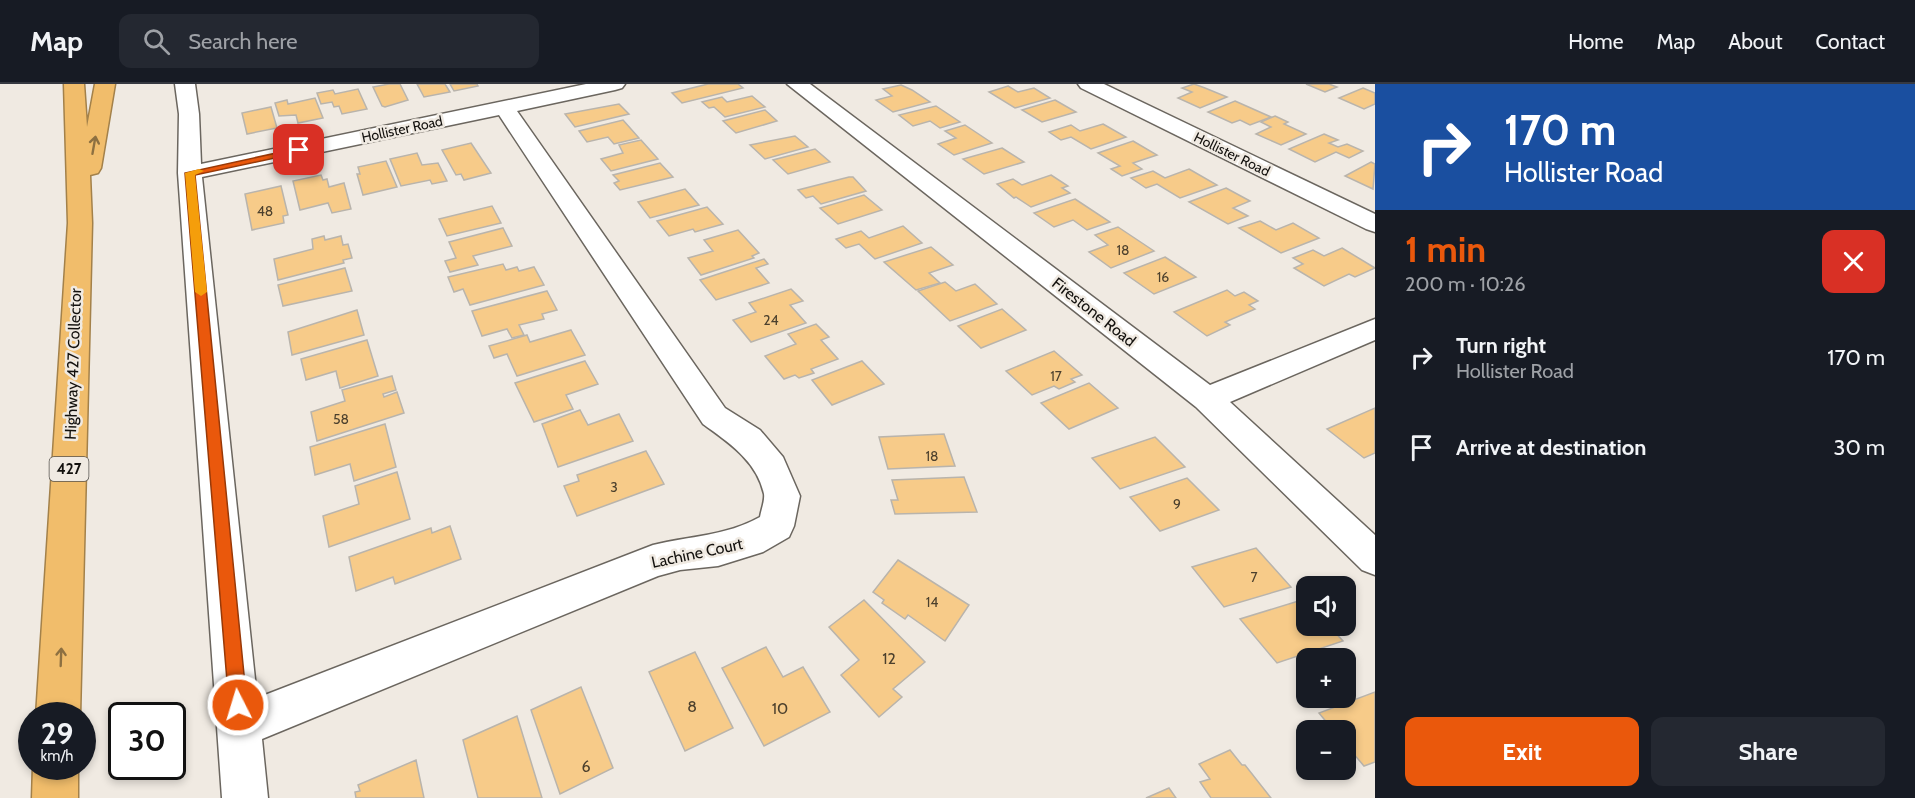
<!DOCTYPE html>
<html lang="en">
<head>
<meta charset="utf-8">
<style>
	:root { --surface:#171b24; --page:#242831; --text:#f1f3f6; --muted:#9ea1a6; --line:#363941; --accent:#ea580c }
	body { margin:0; font-family:Cabin,sans-serif; background:var(--page); color:var(--text); height:100vh; display:flex; flex-direction:column; font-size:22px; white-space:nowrap }
	* { box-sizing:border-box; margin:0 }
	p { font-size:20px; color:var(--muted) }
	.icon { flex:none; width:33px; height:33px; fill:none; stroke:currentColor; stroke-width:2; stroke-linecap:round; stroke-linejoin:round }
	.map { position:relative; flex:1; overflow:hidden }
	.sheet { display:flex; flex-direction:column; background:var(--surface); width:540px }
	.sheet>* { flex:none }
	.hud { background:#1a4fa0; color:#fff; overflow:hidden }
	.tools { position:absolute; left:1296px; top:492px; display:grid; gap:12px }
	.tools a { display:grid; place-items:center; width:60px; height:60px; border-radius:12px; background:var(--surface); box-shadow:0 3px 9px #0003; font-size:30px }
	.speed { position:absolute; left:18px; top:618px; display:flex; gap:12px; font-size:30px; font-weight:700; text-align:center }
	.speed>* { display:grid; place-content:center; width:78px; height:78px; border-radius:50%; background:var(--surface); box-shadow:0 3px 9px #0003; line-height:1 }
	.speed small { font-size:15px; font-weight:400 }
	.speed .limit { border:3px solid #111; border-radius:9px; background:#fff; color:#111 }
	.pin { position:absolute; display:grid; place-items:center; width:51px; height:51px; color:#fff; margin:-26px; border-radius:12px; box-shadow:0 3px 9px #0006 }
	.me { position:absolute; width:66px; margin:-33px; rotate:355deg; stroke-linejoin:round; filter:drop-shadow(0 0 4px #0008) }
	.turn { display:flex; align-items:center; gap:21px; height:126px; padding:0 30px; font-size:27px }
	.turn .icon { width:78px; height:78px; stroke-width:2.5 }
	.turn b { display:block; font-size:42px; line-height:51px }
	.round { display:grid; place-items:center; flex:none; width:63px; height:63px; border-radius:12px; background:var(--page) }
	.head { display:flex; align-items:center; justify-content:space-between; height:102px; padding:0 30px }
	h1 { font-size:36px; font-weight:700; line-height:45px; color:var(--accent) }
	.action { display:flex; gap:12px; margin-top:auto; padding:12px 30px }
	.action a { flex:1; height:69px; border-radius:12px; background:var(--accent); color:#fff; font-size:24px; font-weight:700; line-height:69px; text-align:center }
	.action a+a { background:var(--page); color:var(--text) }
	ul { padding:0; list-style:none }
	li { display:flex; align-items:center; gap:18px; height:90px; padding:0 30px }
	li div { flex:1 }
	li b { display:block; font-size:22px }
	li em { font-style:normal }
	header { display:flex; align-items:center; gap:36px; box-sizing:border-box; height:84px; padding:0 30px; background:var(--surface); border-bottom:2px solid var(--line) }
	header strong { font-size:28px }
	nav { display:flex; gap:33px; margin-inline-start:auto; font-size:21px }
	.search { width:420px; height:54px; background:var(--page); display:flex; align-items:center; gap:15px; box-sizing:border-box; padding:0 21px; border-radius:12px; color:var(--muted); font-size:22px }
	main { display:flex; flex:1; min-height:0 }
	.map>svg:first-child { display:block }
</style>
</head>
<body>
<header>
<strong>Map</strong>
<div class="search"><svg class="icon" aria-label="search" viewBox="0 0 24 24"><circle cx="10" cy="10" r="6"/><path d="M15 15l6 6"/></svg>Search here</div>
<nav><a>Home</a><a>Map</a><a>About</a><a>Contact</a></nav>
</header>
<main>
<div class="map">
<svg width="1375" height="714" viewBox="0 0 1375 714">
	<rect width="100%" height="100%" fill="#f0eae2"/>
	<g fill="#f7cb89" stroke="#b9b4ac" stroke-width="1.5">
		<polygon points="389,0 400,0 408,16 385,23 382,22 373,3"/>
		<polygon points="417,0 445,0 450,8 424,13"/>
		<polygon points="450,0 477,0 478,2 454,7"/>
		<polygon points="708,0 738,0 743,4 682,19 672,9"/>
		<polygon points="1194,0 1205,4 1227,13 1200,24 1178,14 1192,8 1182,4"/>
		<polygon points="1306,0 1329,0 1337,3 1325,8"/>
		<polygon points="901,1 912,6 930,18 893,28 876,16 892,12 883,5"/>
		<polygon points="1008,2 1018,8 1034,4 1050,14 1015,24 989,8"/>
		<polygon points="1363,4 1375,9 1375,20 1364,25 1339,14"/>
		<polygon points="358,5 367,25 342,30 339,22 334,23 332,18 321,20 317,9 333,6 335,10"/>
		<polygon points="752,12 765,23 725,33 714,23 709,24 702,18 722,13 727,18"/>
		<polygon points="315,14 323,34 298,39 296,31 279,32 275,19 287,16 288,20"/>
		<polygon points="1055,16 1076,28 1042,38 1022,26"/>
		<polygon points="1235,17 1271,33 1250,41 1240,36 1232,39 1208,28"/>
		<polygon points="619,20 629,30 575,43 565,30"/>
		<polygon points="936,22 960,38 940,44 930,37 913,42 899,31"/>
		<polygon points="271,23 277,44 247,50 242,29"/>
		<polygon points="765,26 777,37 736,49 723,37"/>
		<polygon points="1275,32 1288,38 1284,40 1306,50 1281,61 1256,50 1271,43 1261,38"/>
		<polygon points="623,36 639,54 614,60 608,53 587,58 579,47"/>
		<polygon points="1103,40 1126,53 1091,65 1071,53 1061,56 1049,48 1071,41 1080,47"/>
		<polygon points="965,41 992,59 954,71 938,60 956,54 945,47"/>
		<polygon points="1324,50 1338,56 1329,59 1338,63 1347,60 1363,67 1349,74 1336,68 1315,78 1289,65"/>
		<polygon points="795,52 808,63 765,75 750,61"/>
		<polygon points="641,56 658,75 611,87 601,75 623,69 619,61"/>
		<polygon points="1133,57 1157,71 1133,79 1142,85 1122,92 1111,85 1120,82 1098,69"/>
		<polygon points="471,59 491,89 464,96 461,90 456,91 442,66"/>
		<polygon points="1002,64 1024,78 984,90 963,75"/>
		<polygon points="815,65 830,78 788,90 773,76"/>
		<polygon points="417,69 422,81 438,79 447,97 432,100 430,96 401,102 390,75"/>
		<polygon points="386,77 397,103 363,111 357,90 360,90 358,83"/>
		<polygon points="1371,78 1375,80 1373,105 1345,92"/>
		<polygon points="660,79 673,93 620,106 614,99 619,97 613,91"/>
		<polygon points="1189,85 1217,101 1180,114 1157,100 1146,104 1131,94 1153,87 1165,94"/>
		<polygon points="321,91 323,96 327,95 329,103 344,99 351,125 332,129 328,119 300,126 293,97"/>
		<polygon points="1051,91 1068,102 1062,104 1070,109 1031,123 1016,113 1014,114 997,100 1013,95 1022,101"/>
		<polygon points="849,93 853,93 866,107 821,120 813,112 806,114 798,106"/>
		<polygon points="281,102 288,131 283,132 284,139 252,146 245,110"/>
		<polygon points="1226,104 1250,117 1233,124 1248,132 1228,140 1189,118"/>
		<polygon points="685,105 699,121 650,134 638,118"/>
		<polygon points="864,111 882,126 838,140 820,124"/>
		<polygon points="1075,115 1110,138 1087,146 1073,136 1054,143 1034,129"/>
		<polygon points="492,122 501,139 447,152 439,135"/>
		<polygon points="707,123 723,140 695,148 693,145 669,152 657,137"/>
		<polygon points="1260,137 1276,146 1293,139 1319,154 1281,169 1239,144"/>
		<polygon points="903,142 922,159 875,175 859,160 846,164 836,155 861,147 869,154"/>
		<polygon points="1118,143 1154,167 1111,184 1089,168 1108,161 1095,151"/>
		<polygon points="503,144 512,162 473,172 478,181 450,188 445,177 456,174 449,158"/>
		<polygon points="738,146 759,169 752,172 754,174 701,191 688,174 713,167 704,156"/>
		<polygon points="324,152 325,156 341,152 343,161 348,160 352,174 343,176 344,179 278,196 274,175 313,165 312,155"/>
		<polygon points="931,163 953,181 929,189 940,199 916,206 884,178"/>
		<polygon points="1342,164 1375,184 1355,193 1349,190 1324,202 1294,184 1303,180 1293,174 1313,166 1324,172"/>
		<polygon points="1165,173 1196,193 1154,210 1124,189"/>
		<polygon points="764,175 768,180 756,184 769,199 716,216 700,196"/>
		<polygon points="503,180 506,186 517,183 519,187 534,183 544,201 470,221 463,205 454,208 448,193"/>
		<polygon points="345,184 352,207 283,222 278,201"/>
		<polygon points="945,198 956,207 975,200 997,220 950,237 918,207"/>
		<polygon points="791,205 803,217 790,221 806,239 751,258 733,236 756,228 749,219"/>
		<polygon points="1227,206 1235,212 1244,208 1258,217 1249,221 1255,225 1225,238 1230,241 1207,252 1174,228"/>
		<polygon points="547,207 557,226 542,230 544,235 519,241 524,251 512,254 507,245 482,252 472,227"/>
		<polygon points="1002,225 1026,246 981,264 958,242"/>
		<polygon points="357,226 364,251 292,271 288,248"/>
		<polygon points="816,240 829,253 821,256 838,275 811,285 814,289 799,294 795,291 784,295 765,272 796,260 788,250"/>
		<polygon points="571,246 585,271 517,292 507,270 494,274 489,262 527,251 530,258"/>
		<polygon points="367,256 378,292 340,304 336,287 306,296 301,275"/>
		<polygon points="1054,267 1082,291 1071,295 1075,298 1059,305 1054,302 1032,311 1006,287"/>
		<polygon points="585,277 598,300 566,311 573,325 534,338 515,299"/>
		<polygon points="862,277 884,300 832,321 812,296"/>
		<polygon points="392,292 396,306 383,310 384,313 397,308 404,329 317,357 311,328 345,317 342,306"/>
		<polygon points="1089,299 1118,324 1069,345 1041,319"/>
		<polygon points="1375,324 1375,369 1364,374 1327,345"/>
		<polygon points="580,326 588,341 619,330 633,357 558,383 542,340"/>
		<polygon points="385,340 396,383 354,397 350,380 315,391 310,363"/>
		<polygon points="944,350 955,382 888,385 879,353"/>
		<polygon points="1155,353 1185,383 1120,405 1092,374"/>
		<polygon points="646,367 664,400 577,432 564,402 579,397 577,391"/>
		<polygon points="397,388 410,435 329,463 323,432 359,420 355,402"/>
		<polygon points="964,393 977,428 895,430 891,416 898,416 892,396"/>
		<polygon points="1187,394 1219,426 1160,447 1130,413"/>
		<polygon points="450,442 461,475 395,500 393,493 356,507 349,473 431,444 432,449"/>
		<polygon points="1256,464 1291,503 1224,523 1192,483"/>
		<polygon points="898,476 969,521 945,557 908,531 905,535 882,519 884,516 873,508"/>
		<polygon points="1305,515 1306,542 1329,542 1343,557 1277,579 1240,535"/>
		<polygon points="864,516 925,578 893,605 902,613 879,633 841,591 859,576 829,543"/>
		<polygon points="766,563 783,593 803,583 830,628 764,662 722,584"/>
		<polygon points="695,568 733,644 685,667 649,588"/>
		<polygon points="581,603 613,684 560,710 531,626"/>
		<polygon points="1375,608 1375,678 1364,682 1346,661 1346,646 1333,646 1319,629"/>
		<polygon points="517,632 542,714 478,714 463,656"/>
		<polygon points="1230,666 1242,681 1245,681 1271,714 1211,714 1200,698 1210,695 1199,680"/>
		<polygon points="416,676 424,714 356,714 355,708 360,707 358,701"/>
		<polygon points="1169,704 1176,714 1146,714"/>
	</g>
	<g fill="none" stroke-linecap="round" stroke-linejoin="round">
		<defs>
			<g id="street">
				<path d="M 175,0 L 195,0 L 199,30 L 201,80 L 586,0 L 625,0 L 622,4 L 615,6 L 517,27 L 725,324 L 760,346 L 783,373 L 800,412 L 794,442 L 789,453 L 763,468 L 718,482 L 680,486 L 658,492 L 262,655 L 268,714 L 222,714 L 178,89 L 179,30 ZM 499,31 L 703,340 C 728,358 757,377 764,410 C 765,417 761,426 760,433 C 726,452 690,452 653,461 L 257,614 L 202,93 Z"/>
				<polygon points="787,0 810,0 1210,301 1375,235 1375,256 1230,318 1375,451 1375,491 1362,486 1196,323"/>
				<polygon points="1078,0 1104,0 1375,130 1375,148 1366,145 1081,4"/>
			</g>
			<g id="highway">
				<polygon points="64,0 84,0 87,43 95,0 115,0 101,84 98,89 90,91 92,139 80,632 36,632 68,139"/>
				<polygon points="33,682 78,682 78,714 32,714"/>
			</g>
		</defs>
		<use href="#street" stroke="#6b665f" stroke-width="3"/>
		<use href="#highway" stroke="#a3814a" stroke-width="3"/>
		<use href="#street" fill="#fff" fill-rule="evenodd"/>
		<use href="#highway" fill="#f1bd6b" fill-rule="evenodd"/>
	</g>
	<defs><path id="oneway-shaft" d="M-6 0H5M1.5-3L5.5 0L1.5 3" fill="none" stroke-width="1.6" stroke-linecap="round" stroke-linejoin="round" transform="scale(1.5)"/></defs>
	<g stroke="#8d7041">
		<use href="#oneway-shaft" transform="translate(94 61) rotate(-80)"/>
		<use href="#oneway-shaft" transform="translate(61 573) rotate(-88)"/>
	</g>
	<polygon fill="#ea580c" stroke="#983908" stroke-width="1.5" points="299,64 303,64 303,68 195,91 247,621 244,627 238,629 232,627 229,621 185,89"/>
	<polygon fill="#f59e0b" points="199,85 204,87 195,91 207,208 201,212 195,208 185,89"/>
	<g text-anchor="middle" dominant-baseline="central" stroke-width="5" stroke-linejoin="round" paint-order="stroke">
		<g font-size="14" fill="#13110e" stroke="#f0eae2">
			<text transform="translate(402 45) rotate(-12)">Hollister Road</text>
			<text transform="translate(1232 70) rotate(26)">Hollister Road</text>
		</g>
		<g font-size="14" fill="#4c402d">
			<text x="265" y="127">48</text>
			<text x="1123" y="166">18</text>
			<text x="1163" y="193">16</text>
			<text x="771" y="236">24</text>
			<text x="1056" y="292">17</text>
			<text x="341" y="335">58</text>
			<text x="932" y="372">18</text>
			<text x="614" y="403">3</text>
			<text x="1177" y="420">9</text>
			<text x="1254" y="493">7</text>
			<text x="932" y="518">14</text>
		</g>
		<rect fill="#f0eae2" stroke="#55524e" stroke-width="1.5" x="49.5" y="373" width="39" height="24" rx="4.5"/>
		<g font-size="15" font-weight="bold" fill="#13110e">
			<text x="69" y="385">427</text>
		</g>
		<g font-size="16" fill="#13110e" stroke="#f0eae2">
			<text transform="translate(1094 228) rotate(38)">Firestone Road</text>
			<text transform="translate(73 280) rotate(-88)">Highway 427 Collector</text>
			<text transform="translate(697 469) rotate(-12)">Lachine Court</text>
		</g>
		<g font-size="16" fill="#4c402d">
			<text x="889" y="574">12</text>
			<text x="692" y="622">8</text>
			<text x="780" y="624">10</text>
			<text x="586" y="682">6</text>
		</g>
	</g>
</svg>
<div class="tools">
<a><svg class="icon" aria-label="sound" viewBox="0 0 24 24"><path d="M4 9h4l5-4v14l-5-4H4zM17 9q2 3 0 6"/></svg></a>
<a>+</a>
<a>−</a>
</div>
<div class="speed"><div>29<small>km/h</small></div><div class="limit">30</div></div>
<div class="pin" style="left:299px;top:66px;background:#d93025"><svg class="icon" aria-label="arrive" viewBox="0 0 24 24"><path d="M6 21V4h12l-3 4 3 4H6"/></svg></div>
<svg class="me" style="left:238px;top:621px" viewBox="-20 -20 40 40"><circle r="17" fill="#ea580c" stroke="#fff" stroke-width="3"/><path d="M0-11L8 9 0 5-8 9z" fill="#fff"/></svg>
</div>
<section class="sheet">
<div class="hud">
<div class="turn"><svg class="icon" aria-label="right" viewBox="0 0 24 24"><path d="M7 20v-9h11M14 6l5 5-5 5"/></svg><div><b>170 m</b>Hollister Road</div></div>
</div>
<div class="head"><div><h1>1 min</h1><p>200 m · 10:26</p></div><a class="round" style="background:#d93025;color:#fff"><svg class="icon" aria-label="close" viewBox="0 0 24 24"><path d="M6 6l12 12M18 6L6 18"/></svg></a></div>
<ul>
<li><svg class="icon" aria-label="right" viewBox="0 0 24 24"><path d="M7 20v-9h11M14 6l5 5-5 5"/></svg><div><b>Turn right</b><p>Hollister Road</p></div><em>170 m</em></li>
<li><svg class="icon" aria-label="arrive" viewBox="0 0 24 24"><path d="M6 21V4h12l-3 4 3 4H6"/></svg><div><b>Arrive at destination</b></div><em>30 m</em></li>
</ul>
<div class="action"><a>Exit</a><a>Share</a></div>
</section>
</main>
</body>
</html>
